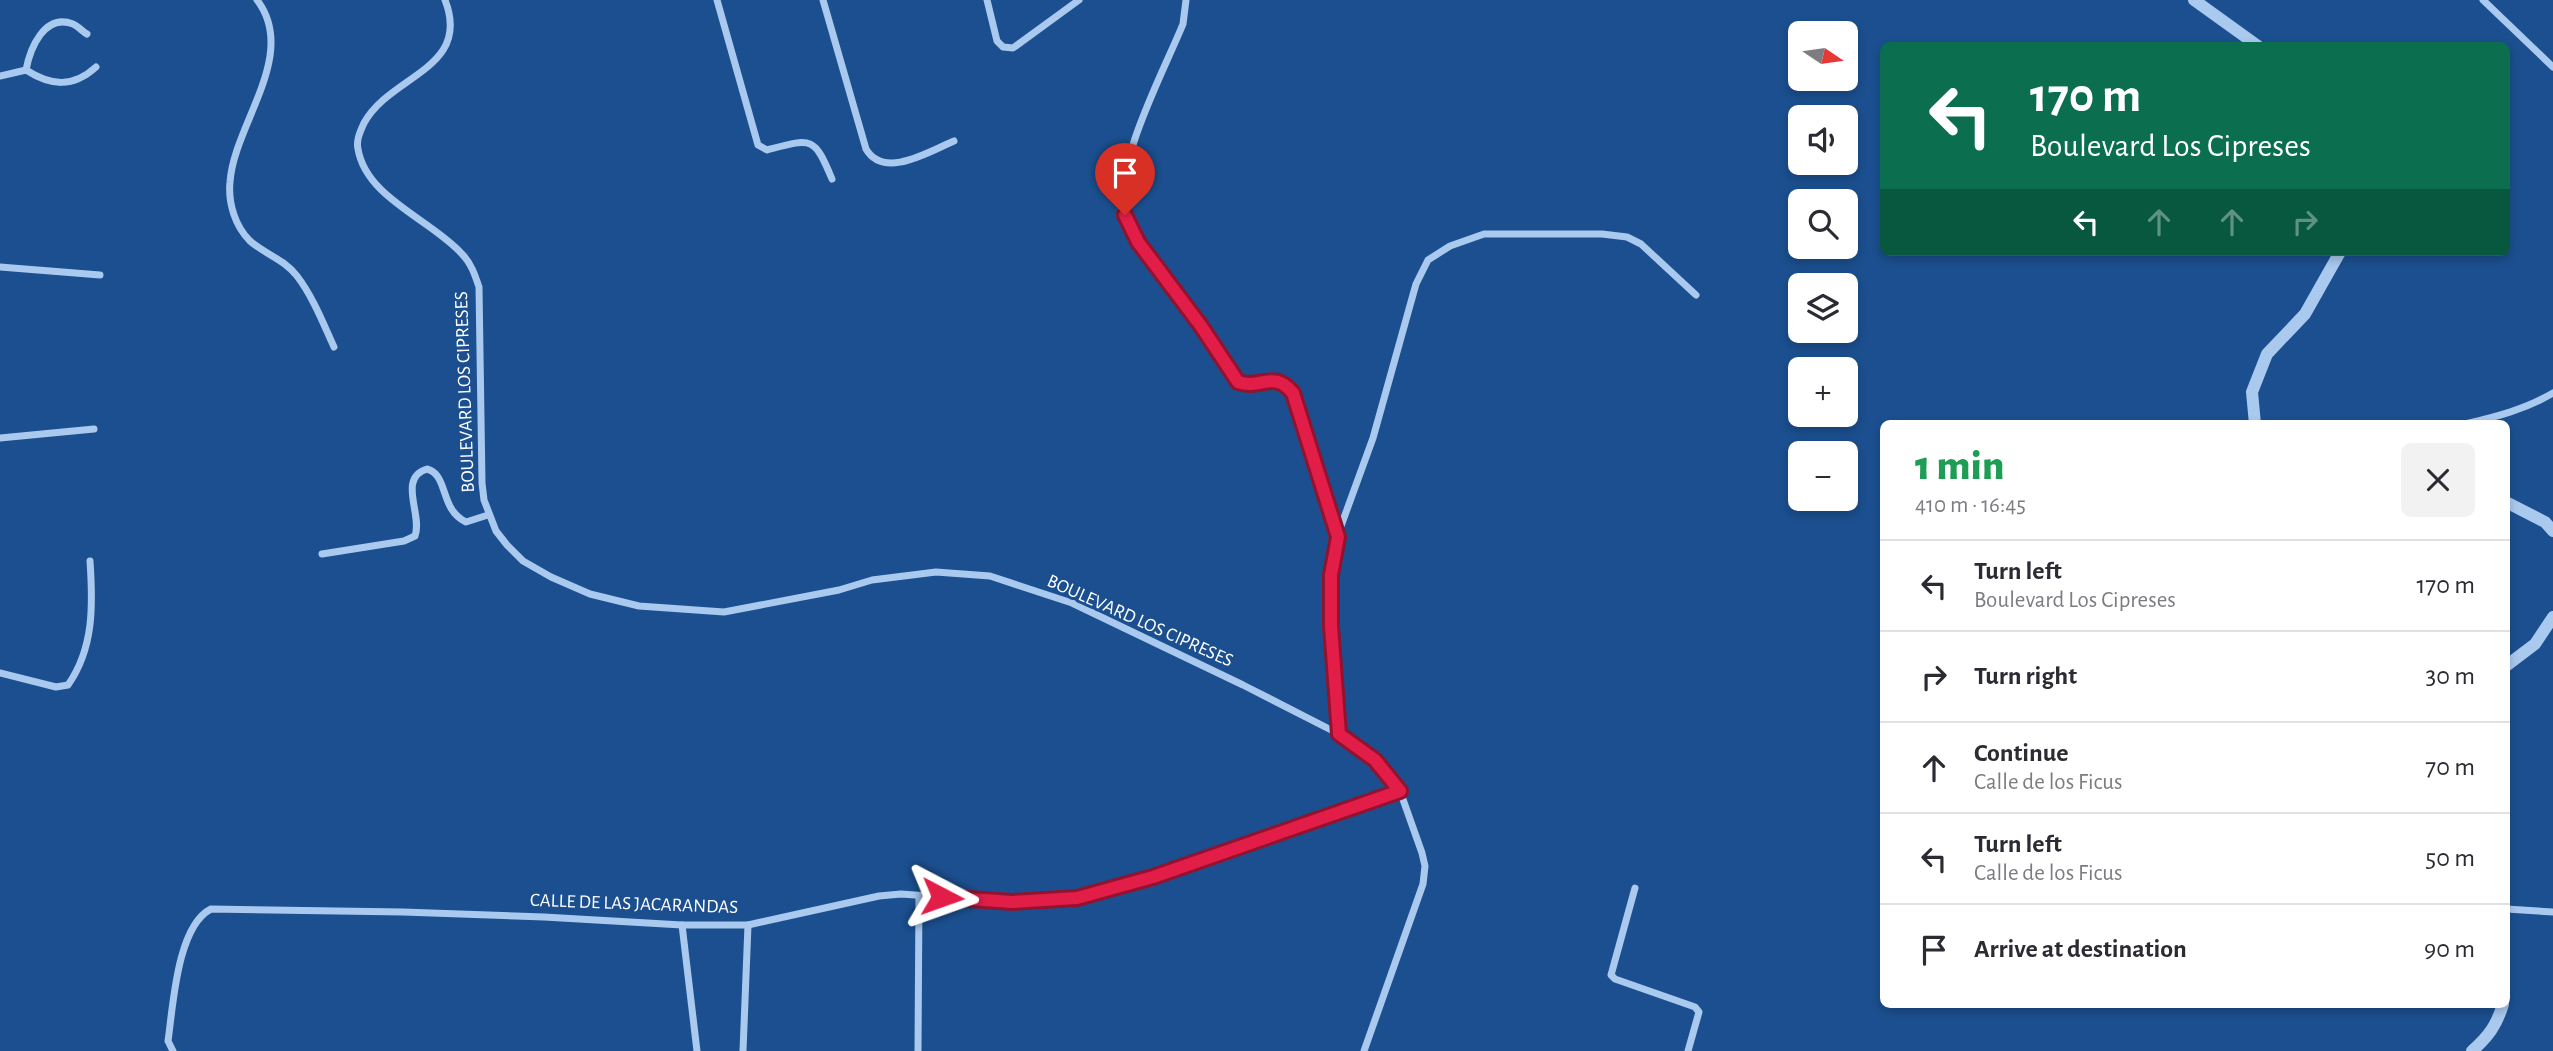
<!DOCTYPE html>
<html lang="en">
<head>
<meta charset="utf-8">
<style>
	:root { --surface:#fff; --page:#f2f2f3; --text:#2b2b33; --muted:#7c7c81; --line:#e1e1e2 }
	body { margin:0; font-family:"Alegreya Sans",sans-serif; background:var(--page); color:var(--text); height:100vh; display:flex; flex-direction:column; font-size:26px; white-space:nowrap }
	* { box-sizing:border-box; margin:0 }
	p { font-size:23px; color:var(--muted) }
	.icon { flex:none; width:38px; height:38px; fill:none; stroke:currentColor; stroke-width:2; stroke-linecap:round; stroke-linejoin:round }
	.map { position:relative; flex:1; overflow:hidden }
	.sheet { position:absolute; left:1880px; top:420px; width:630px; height:588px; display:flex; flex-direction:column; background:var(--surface); border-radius:10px; box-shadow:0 4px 10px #0003 }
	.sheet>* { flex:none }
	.hud { position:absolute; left:1880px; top:42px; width:630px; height:214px; border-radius:10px; box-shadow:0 4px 10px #0003; background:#0b6e4f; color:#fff; overflow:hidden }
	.needle { width:46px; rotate:103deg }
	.fabs { position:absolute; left:1788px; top:21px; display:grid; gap:14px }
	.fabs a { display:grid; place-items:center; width:70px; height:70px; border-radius:10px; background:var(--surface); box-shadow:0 4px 10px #0003; font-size:35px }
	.pin { position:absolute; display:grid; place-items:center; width:60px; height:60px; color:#fff; margin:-72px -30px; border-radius:50% 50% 50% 0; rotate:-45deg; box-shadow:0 0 7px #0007 }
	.pin .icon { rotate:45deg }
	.me { position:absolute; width:77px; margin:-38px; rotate:94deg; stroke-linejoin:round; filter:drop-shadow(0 0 5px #0008) }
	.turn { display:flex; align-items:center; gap:24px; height:147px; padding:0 35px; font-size:32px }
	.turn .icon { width:91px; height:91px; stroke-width:2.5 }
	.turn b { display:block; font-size:49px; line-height:60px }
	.lanes { display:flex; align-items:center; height:66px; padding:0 35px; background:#0003; justify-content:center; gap:35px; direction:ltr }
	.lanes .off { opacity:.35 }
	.round { display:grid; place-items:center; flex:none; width:74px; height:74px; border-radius:10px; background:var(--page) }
	.overview { display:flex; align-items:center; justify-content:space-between; height:119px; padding:0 35px }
	h1 { font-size:42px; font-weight:800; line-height:52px; color:#1e9e55 }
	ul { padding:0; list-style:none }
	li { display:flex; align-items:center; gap:21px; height:91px; padding:0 35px; border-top:2px solid var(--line) }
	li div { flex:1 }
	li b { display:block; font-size:26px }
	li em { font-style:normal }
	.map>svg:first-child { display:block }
</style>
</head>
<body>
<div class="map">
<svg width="2553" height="1051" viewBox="0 0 2553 1051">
	<rect width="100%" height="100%" fill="#1b4f8f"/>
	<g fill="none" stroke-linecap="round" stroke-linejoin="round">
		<g stroke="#a9c9ee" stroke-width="7">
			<path d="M 257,0 C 299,55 234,124 230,182 C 228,203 235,226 250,241 C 265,254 285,260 297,276 C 313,297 323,323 334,347"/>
			<path d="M 445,0 C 472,69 390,75 364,123 C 360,132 356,140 358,149 C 366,198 432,220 462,254 C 471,263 475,275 479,287 L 482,483 L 484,500 L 496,531 L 507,545 L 523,561 L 551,577 L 590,594 L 639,606 L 724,612 L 839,590 L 872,580 L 936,572 L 990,576 L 1072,603 L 1243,685 L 1339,734 L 1375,760 L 1400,791 L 1422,853 L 1425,866 L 1423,884 L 1364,1051"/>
			<path d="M 717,0 L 758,145 L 767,150 C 812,138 814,136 832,179"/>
			<path d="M 823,0 L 866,149 C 884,180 930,151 954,141"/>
			<polyline points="987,0 997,41 1003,47 1013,48 1079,0"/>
			<path d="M 1186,0 L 1183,24 C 1164,71 1112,167 1125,215 C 1134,247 1179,296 1200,325 C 1213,343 1223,365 1238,382 C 1262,389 1273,368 1293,393 L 1337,537"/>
			<polyline points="2483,0 2553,67"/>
			<path d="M 26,70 C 30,49 44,13 73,24 C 78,26 83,32 87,34"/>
			<path d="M 0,76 L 26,70 C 51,86 73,88 96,67"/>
			<polyline points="0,267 100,275"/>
			<path d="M 2465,424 C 2496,417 2526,409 2553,393"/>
			<polyline points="0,438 94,429"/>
			<path d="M 322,554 L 404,541 L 415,536 C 423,515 397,478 427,469 C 449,475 439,509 466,522 L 488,515"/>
			<path d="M 0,673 L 56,687 L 68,685 C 94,648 93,605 90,561"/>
			<polyline points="1339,734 1331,626 1331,575 1337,537 1373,438 1416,284 1428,260 1450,246 1484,234 1602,234 1627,237 1641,244 1696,295"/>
			<polyline points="1635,888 1611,975 1615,979 1695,1007 1699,1012 1688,1051"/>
			<polyline points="2506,909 2553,912"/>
			<polyline points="682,925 697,1051"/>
			<path d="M 173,1051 L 168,1041 C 173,1007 177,926 211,909 L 403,912 L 544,917 L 682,925 L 748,925 L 879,896 L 901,894 L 1012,902 L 1077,898 L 1153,877 L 1400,791"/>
			<polyline points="743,1051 748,925"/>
			<polyline points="918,1051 919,896"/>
		</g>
		<g stroke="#a9c9ee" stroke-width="12">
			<polyline points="2194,0 2258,46"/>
			<polyline points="2255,424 2252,392 2267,354 2305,314 2340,252"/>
			<polyline points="2506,502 2545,522 2553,531"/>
			<polyline points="2506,666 2535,644 2553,617"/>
			<path d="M 2472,1051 C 2488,1037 2497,1025 2503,1004"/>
		</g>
	</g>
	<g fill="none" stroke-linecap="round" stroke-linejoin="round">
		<defs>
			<path id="route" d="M 942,897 L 1012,902 L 1077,898 L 1153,877 L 1400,791 L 1375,760 L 1339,734 L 1331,626 L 1331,575 L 1338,537 L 1293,393 C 1273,369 1262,390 1238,382 L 1201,326 L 1138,242 L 1125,215"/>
		</defs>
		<use href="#route" stroke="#92132f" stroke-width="18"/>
		<use href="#route" stroke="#e11d48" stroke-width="12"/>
	</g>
	<g text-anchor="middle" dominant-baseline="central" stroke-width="6" stroke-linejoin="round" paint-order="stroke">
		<g font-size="19" fill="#fff" stroke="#1b4f8f">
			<text transform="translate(465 392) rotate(-92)">BOULEVARD LOS CIPRESES</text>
			<text transform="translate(1140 621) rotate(24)">BOULEVARD LOS CIPRESES</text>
			<text transform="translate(634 904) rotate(2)">CALLE DE LAS JACARANDAS</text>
		</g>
	</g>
</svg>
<div class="fabs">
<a><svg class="needle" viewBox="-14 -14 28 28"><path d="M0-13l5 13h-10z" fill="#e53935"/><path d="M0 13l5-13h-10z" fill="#7c7c81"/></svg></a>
<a><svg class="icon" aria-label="sound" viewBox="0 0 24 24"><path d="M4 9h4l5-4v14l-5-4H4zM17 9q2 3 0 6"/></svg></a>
<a><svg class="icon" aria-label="search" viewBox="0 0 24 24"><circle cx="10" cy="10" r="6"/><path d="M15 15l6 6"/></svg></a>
<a><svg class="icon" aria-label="layers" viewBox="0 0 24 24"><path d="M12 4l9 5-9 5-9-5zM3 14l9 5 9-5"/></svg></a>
<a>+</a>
<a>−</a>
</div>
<div class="pin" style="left:1125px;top:215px;background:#d93025"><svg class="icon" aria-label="arrive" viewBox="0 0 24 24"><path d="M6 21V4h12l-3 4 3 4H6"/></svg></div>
<svg class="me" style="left:942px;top:897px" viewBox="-20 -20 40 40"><path d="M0-17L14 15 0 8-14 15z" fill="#e11d48" stroke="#fff" stroke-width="4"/></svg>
<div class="hud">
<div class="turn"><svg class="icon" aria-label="left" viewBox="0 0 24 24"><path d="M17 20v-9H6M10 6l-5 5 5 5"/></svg><div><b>170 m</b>Boulevard Los Cipreses</div></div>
<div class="lanes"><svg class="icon" aria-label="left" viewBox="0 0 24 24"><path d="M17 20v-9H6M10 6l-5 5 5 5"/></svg><svg class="icon off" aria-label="ahead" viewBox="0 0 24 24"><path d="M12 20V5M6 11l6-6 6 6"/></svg><svg class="icon off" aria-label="ahead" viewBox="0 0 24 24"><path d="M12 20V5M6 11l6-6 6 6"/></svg><svg class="icon off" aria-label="right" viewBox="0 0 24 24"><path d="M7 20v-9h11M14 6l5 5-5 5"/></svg></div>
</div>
<section class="sheet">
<div class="overview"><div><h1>1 min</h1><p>410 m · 16:45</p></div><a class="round"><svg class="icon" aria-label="close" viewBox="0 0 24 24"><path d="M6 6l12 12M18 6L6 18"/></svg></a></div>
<ul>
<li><svg class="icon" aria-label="left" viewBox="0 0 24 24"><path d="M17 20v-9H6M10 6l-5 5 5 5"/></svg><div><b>Turn left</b><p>Boulevard Los Cipreses</p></div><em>170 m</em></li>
<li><svg class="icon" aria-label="right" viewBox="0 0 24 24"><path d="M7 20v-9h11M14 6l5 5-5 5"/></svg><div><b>Turn right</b></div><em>30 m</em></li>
<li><svg class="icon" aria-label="ahead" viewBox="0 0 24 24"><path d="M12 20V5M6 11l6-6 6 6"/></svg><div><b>Continue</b><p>Calle de los Ficus</p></div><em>70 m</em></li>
<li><svg class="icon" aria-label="left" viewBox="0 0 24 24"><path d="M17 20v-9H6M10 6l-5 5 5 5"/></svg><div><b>Turn left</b><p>Calle de los Ficus</p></div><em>50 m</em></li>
<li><svg class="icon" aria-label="arrive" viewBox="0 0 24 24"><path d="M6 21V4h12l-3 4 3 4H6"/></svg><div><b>Arrive at destination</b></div><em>90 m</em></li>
</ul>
</section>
</div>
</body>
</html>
